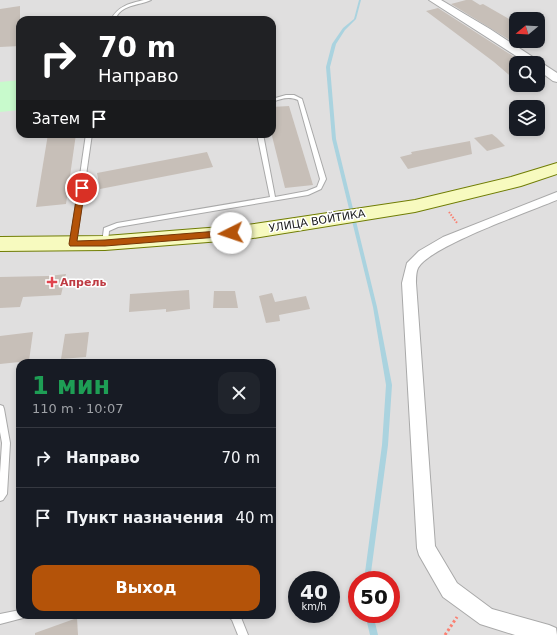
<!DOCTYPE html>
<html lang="ru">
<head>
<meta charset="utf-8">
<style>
	:root { --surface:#171b24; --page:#20242c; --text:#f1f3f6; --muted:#9ea1a6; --line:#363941; --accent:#b45309 }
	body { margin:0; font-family:"DejaVu Sans",sans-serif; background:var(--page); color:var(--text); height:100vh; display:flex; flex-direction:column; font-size:15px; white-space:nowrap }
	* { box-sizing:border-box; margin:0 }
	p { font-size:13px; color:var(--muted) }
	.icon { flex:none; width:22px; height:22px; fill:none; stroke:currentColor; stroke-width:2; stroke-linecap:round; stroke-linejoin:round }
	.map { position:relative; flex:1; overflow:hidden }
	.side { position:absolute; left:16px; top:359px; width:260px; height:260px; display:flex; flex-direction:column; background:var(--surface); border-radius:12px; box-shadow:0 2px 6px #0003 }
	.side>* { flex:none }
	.hud { position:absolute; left:16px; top:16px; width:260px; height:122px; border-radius:12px; box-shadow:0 2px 6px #0003; background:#202124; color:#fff; overflow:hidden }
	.needle { width:26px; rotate:252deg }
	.tools { position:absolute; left:509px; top:12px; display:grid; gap:8px }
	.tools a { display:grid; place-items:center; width:36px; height:36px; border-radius:8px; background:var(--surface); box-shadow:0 2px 6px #0003; font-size:20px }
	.speed { position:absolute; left:288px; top:571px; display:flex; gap:8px; font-size:20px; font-weight:700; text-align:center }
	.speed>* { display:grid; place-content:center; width:52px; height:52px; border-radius:50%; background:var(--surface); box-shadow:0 2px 6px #0003; line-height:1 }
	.speed small { font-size:10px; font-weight:400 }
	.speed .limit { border:6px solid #d22; background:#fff; color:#111 }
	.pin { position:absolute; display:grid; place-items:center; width:34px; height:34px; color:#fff; margin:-17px; border:2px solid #fff; border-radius:50%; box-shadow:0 1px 4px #0007 }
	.me { position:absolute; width:44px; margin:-22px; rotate:266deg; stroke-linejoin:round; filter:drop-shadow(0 0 3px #0008) }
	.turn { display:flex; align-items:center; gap:14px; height:84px; padding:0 16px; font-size:18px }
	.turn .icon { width:52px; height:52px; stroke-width:2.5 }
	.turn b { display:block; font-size:28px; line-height:34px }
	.then { display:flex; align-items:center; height:38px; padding:0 16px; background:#0003; gap:8px; font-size:15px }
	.round { display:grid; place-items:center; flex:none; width:42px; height:42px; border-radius:12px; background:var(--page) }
	.head { display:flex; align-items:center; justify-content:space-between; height:68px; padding:0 16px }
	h1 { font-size:24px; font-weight:700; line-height:30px; color:#1e9e55 }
	.action { display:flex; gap:8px; margin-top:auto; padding:8px 16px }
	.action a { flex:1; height:46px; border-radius:12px; background:var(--accent); color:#fff; font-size:16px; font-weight:700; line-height:46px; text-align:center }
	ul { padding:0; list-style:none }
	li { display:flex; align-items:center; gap:12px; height:60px; padding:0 16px; border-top:1px solid var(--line) }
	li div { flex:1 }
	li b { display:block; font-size:15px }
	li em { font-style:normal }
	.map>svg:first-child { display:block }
</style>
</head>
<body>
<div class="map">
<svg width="557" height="635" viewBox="0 0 557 635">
	<rect width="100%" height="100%" fill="#f2efe9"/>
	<path fill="#e0dfdf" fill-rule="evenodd" d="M 0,0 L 557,0 L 557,635 L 0,635 ZM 516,19 L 538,19 L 538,41 L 516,41 ZM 20,20 L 272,20 L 272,134 L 20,134 ZM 516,63 L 538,63 L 538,85 L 516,85 ZM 516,107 L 538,107 L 538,129 L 516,129 ZM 20,363 L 272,363 L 272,615 L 20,615 ZM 297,580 L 331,580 L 331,614 L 297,614 ZM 357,580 L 391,580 L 391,614 L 357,614 Z"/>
	<polygon fill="#c8facc" points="20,80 20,110 0,112 0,82"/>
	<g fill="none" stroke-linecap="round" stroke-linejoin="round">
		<g fill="#aad3df" fill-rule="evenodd">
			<polygon points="359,0 361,0 356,19 345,30 336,44 330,67 336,139 377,307 392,385 388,445 370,580 364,580 382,445 386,385 373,307 332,139 326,67 332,44 343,28 354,19"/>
			<polygon points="365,614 373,614 378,635 370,635"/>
		</g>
	</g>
	<g fill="#c7bfb8">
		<polygon points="466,0 472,0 480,5 483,4 516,23 516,44 451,4"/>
		<polygon points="20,6 20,46 0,47 0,9"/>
		<polygon points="438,8 516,58 516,81 494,62 426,11"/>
		<polygon points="289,106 313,185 285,188 272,136 272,107"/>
		<polygon points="48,134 76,134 66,204 36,207"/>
		<polygon points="492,134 497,138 505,146 487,151 474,138"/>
		<polygon points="470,141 472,154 408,169 400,157 412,154 411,152"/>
		<polygon points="207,152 213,167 100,189 97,173"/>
		<polygon points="66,274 61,295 23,297 20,307 0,308 0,277 48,276"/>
		<polygon points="189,290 190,309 166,312 166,309 129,312 130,294"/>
		<polygon points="214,291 235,291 238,308 213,308"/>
		<polygon points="272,293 275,302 306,296 310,309 279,315 280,321 266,323 259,296"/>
		<polygon points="33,332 29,361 0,364 0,336"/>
		<polygon points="89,332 86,357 61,359 65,334"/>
		<polygon points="77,618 78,635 35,635 35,633"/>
	</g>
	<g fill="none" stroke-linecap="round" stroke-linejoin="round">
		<defs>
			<g id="service">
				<path d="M 144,0 L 151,0 C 138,6 121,4 115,20 L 111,20 C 117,6 131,3 144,0 Z"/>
				<path d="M 286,95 L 294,95 L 302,99 L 326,179 L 321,189 L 308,195 L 118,227 L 109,231 L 108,243 L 105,245 L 103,245 L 102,243 L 104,228 L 117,223 L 270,197 L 257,134 L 263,134 L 275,197 L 307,191 L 317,187 L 320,179 L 298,100 C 288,96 281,99 272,102 L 272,99 Z"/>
				<polygon points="86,134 92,134 76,244 73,246 70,244"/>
				<polygon points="0,405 3,406 4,409 10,443 7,494 3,500 0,501 0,473 2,443 0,432"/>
				<polygon points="20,610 20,615 25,615 23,618 0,624 0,614"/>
				<polygon points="228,615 240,615 248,635 238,635 232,620 230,618"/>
			</g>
			<path id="minor" d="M 557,192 L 557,200 C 531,211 430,246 418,268 C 416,272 416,279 416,283 L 435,546 L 457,583 L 492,609 L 549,625 L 556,628 L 557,635 L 515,635 L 480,624 L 443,597 L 419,555 L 417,548 L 402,283 L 407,263 L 419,251 L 443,237 Z"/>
			<polygon id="tertiary" points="429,0 441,0 490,29 557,73 557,82 553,81 538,70 538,63 527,63"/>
			<polygon id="secondary" points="557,163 557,174 521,186 415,212 247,239 105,250 0,251 0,237 105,236 247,225 415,200 511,177"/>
		</defs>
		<use href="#service" stroke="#a9a9a9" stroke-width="2"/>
		<use href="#minor" stroke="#a9a9a9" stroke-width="2"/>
		<use href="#tertiary" stroke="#a9a9a9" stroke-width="2"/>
		<use href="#secondary" stroke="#707d05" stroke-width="2"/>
		<polyline stroke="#fa8072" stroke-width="2" stroke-dasharray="1.5 1.5" stroke-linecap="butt" points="449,212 457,223"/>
		<polyline stroke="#fa8072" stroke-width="3" stroke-dasharray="2.5 2.5" stroke-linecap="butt" points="445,635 457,617"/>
		<use href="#service" fill="#fff" fill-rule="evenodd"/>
		<use href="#minor" fill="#fff" fill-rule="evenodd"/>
		<use href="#tertiary" fill="#fff" fill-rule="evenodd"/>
		<use href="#secondary" fill="#f7fabf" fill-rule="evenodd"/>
	</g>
	<polygon fill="#b45309" stroke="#753606" points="82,186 85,188 77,241 105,240 231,230 235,233 231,236 105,246 70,246 69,244 78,188"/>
	<path fill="#e0444e" stroke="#fff" stroke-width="1.5" d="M50 276h4v4h4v4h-4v4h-4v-4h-4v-4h4z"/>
	<g text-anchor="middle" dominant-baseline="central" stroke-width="3" stroke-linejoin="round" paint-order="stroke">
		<g font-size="11" fill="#222" stroke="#fff">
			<text transform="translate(317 221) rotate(-9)">УЛИЦА ВОЙТИКА</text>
		</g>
		<g font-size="11" font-weight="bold" fill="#be3a42" stroke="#fff" text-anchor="start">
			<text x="60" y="282">Апрель</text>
		</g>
	</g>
</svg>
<div class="tools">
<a><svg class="needle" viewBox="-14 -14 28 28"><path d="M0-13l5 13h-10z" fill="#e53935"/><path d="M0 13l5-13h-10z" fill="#9ea1a6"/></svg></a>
<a><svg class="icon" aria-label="search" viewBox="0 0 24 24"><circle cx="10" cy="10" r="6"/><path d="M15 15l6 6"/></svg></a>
<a><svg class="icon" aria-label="layers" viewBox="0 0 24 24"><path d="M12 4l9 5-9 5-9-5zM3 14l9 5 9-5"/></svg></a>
</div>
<div class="speed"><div>40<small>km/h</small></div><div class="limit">50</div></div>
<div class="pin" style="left:82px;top:188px;background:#d93025"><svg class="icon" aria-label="arrive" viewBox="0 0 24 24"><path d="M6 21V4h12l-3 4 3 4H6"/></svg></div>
<svg class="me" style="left:231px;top:233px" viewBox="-20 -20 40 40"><circle r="19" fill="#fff"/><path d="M0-13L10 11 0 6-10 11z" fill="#b45309"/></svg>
<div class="hud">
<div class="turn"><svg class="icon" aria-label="right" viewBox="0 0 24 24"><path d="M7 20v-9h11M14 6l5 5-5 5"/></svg><div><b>70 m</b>Направо</div></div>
<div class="then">Затем<svg class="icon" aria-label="arrive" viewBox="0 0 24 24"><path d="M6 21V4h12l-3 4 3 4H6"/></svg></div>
</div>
<section class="side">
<div class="head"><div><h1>1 мин</h1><p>110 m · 10:07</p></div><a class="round"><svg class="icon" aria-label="close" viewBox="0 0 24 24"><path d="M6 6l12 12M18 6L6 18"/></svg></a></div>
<ul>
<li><svg class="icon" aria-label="right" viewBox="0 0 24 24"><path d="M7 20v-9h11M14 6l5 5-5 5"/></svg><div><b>Направо</b></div><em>70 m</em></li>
<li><svg class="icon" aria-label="arrive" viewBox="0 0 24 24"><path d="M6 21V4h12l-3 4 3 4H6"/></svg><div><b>Пункт назначения</b></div><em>40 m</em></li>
</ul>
<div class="action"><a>Выход</a></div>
</section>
</div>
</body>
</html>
